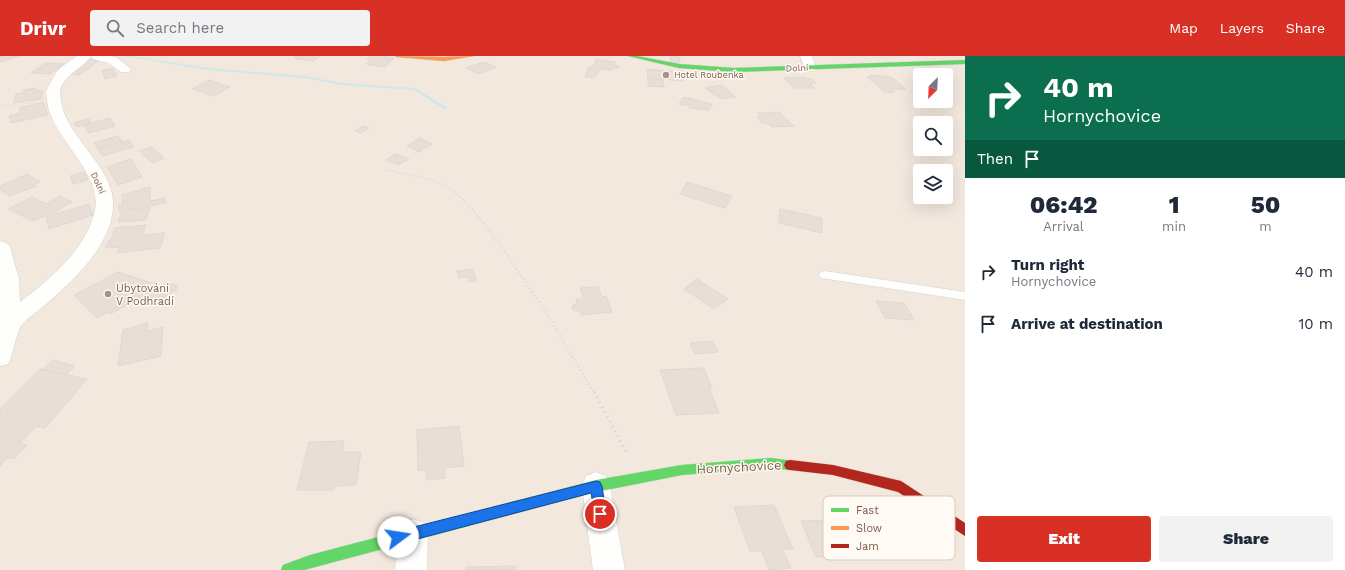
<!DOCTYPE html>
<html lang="en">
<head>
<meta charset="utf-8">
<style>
	:root { --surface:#fff; --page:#f2f2f3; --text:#1f2937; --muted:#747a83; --accent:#d93025 }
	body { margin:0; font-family:"Work Sans",sans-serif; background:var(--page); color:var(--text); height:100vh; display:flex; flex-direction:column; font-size:15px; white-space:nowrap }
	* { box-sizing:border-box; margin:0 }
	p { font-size:13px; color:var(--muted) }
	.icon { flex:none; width:22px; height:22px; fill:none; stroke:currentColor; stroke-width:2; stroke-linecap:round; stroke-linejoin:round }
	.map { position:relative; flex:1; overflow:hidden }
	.panel { display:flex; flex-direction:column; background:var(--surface); width:380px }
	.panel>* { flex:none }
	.top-card { background:#0b6e4f; color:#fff; overflow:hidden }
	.needle { width:26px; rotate:204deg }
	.fabs { position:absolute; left:913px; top:12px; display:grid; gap:8px }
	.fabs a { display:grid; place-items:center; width:40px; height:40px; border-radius:4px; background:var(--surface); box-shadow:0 4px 16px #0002; font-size:20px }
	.pin { position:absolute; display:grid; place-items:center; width:34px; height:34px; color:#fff; margin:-17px; border:2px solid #fff; border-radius:50%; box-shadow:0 1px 4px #0007 }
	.me { position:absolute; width:44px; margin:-22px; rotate:76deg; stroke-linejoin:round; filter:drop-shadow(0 0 3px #0008) }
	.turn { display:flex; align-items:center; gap:14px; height:84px; padding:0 12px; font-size:18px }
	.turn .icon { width:52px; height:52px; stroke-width:2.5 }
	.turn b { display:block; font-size:28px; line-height:34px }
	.then { display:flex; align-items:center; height:38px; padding:0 12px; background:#0003; gap:8px; font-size:15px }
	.eta { display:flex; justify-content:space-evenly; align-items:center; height:68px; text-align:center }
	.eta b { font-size:24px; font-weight:800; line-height:28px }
	.primary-button { display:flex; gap:8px; margin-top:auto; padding:8px 12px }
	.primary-button a { flex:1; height:46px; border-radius:4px; background:var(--accent); color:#fff; font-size:16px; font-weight:800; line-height:46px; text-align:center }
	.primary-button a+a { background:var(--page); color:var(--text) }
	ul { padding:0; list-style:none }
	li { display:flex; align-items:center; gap:12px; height:52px; padding:0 12px }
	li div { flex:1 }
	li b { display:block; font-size:15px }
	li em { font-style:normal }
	header { display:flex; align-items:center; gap:24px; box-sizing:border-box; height:56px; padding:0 20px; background:var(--accent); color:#fff }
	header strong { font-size:19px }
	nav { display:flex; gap:22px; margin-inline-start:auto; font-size:14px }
	.search { width:280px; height:36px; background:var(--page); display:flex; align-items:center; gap:10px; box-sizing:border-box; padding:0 14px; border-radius:4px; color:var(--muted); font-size:15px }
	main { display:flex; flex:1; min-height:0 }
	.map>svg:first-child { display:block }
</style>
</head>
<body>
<header>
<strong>Drivr</strong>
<div class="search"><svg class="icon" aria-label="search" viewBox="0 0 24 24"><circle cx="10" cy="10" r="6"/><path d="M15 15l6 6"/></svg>Search here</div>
<nav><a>Map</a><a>Layers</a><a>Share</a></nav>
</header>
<main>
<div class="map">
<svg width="965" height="514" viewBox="0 0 965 514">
	<rect width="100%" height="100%" fill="#f9f5f0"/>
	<path fill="#f2e8de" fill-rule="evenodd" d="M 0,0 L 965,0 L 965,514 L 0,514 ZM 920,19 L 946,19 L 946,45 L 920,45 ZM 920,67 L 946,67 L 946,93 L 920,93 ZM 920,115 L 946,115 L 946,141 L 920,141 Z"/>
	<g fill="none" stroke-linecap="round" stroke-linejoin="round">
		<polygon fill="#d0e8ea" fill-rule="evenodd" points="124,0 133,0 208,12 305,20 342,27 415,32 448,52 444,53 414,34 342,29 305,22 208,14"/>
	</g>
	<g fill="#e6ded7" stroke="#e2d8d2">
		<polygon points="0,0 19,0 0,6"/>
		<polygon points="295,0 320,0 313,5 296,3 297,2 293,2"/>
		<polygon points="370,0 381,0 394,2 385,11 366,8 372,3 367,3"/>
		<polygon points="671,0 680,1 679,7 670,6"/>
		<polygon points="596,3 615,6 614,9 619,10 618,12 613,12 612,14 601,13 594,22 585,21 589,11 593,11"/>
		<polygon points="84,4 99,4 80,19 65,18"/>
		<polygon points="484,6 496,11 479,18 466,12"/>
		<polygon points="46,7 64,8 50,18 31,17"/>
		<polygon points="113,12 117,20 105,23 102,15"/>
		<polygon points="647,13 682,16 683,25 648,22"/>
		<polygon points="870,19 891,21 906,33 892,33 895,36 885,36 867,21 872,21"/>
		<polygon points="805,21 807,23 812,23 816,27 810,27 815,32 794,32 784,22"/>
		<polygon points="648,22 663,24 664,31 648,30"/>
		<polygon points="209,24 230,31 214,40 192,33"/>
		<polygon points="721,29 736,41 721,43 705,32"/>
		<polygon points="36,32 35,35 43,34 41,43 13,47 16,38 23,37 23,34"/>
		<polygon points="684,41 712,48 709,54 689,52 690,50 679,48"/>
		<polygon points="43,46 48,59 11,67 9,60 21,57 19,52"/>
		<polygon points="779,56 794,70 771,71 767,67 762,67 757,61 762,61 758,57"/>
		<polygon points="110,62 115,70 88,77 84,69"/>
		<polygon points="89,63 91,67 77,71 74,67"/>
		<polygon points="363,70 369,72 361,77 355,75"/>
		<polygon points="118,80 123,86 98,93 94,87"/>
		<polygon points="420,82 432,88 419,96 407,90"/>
		<polygon points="129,84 133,91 102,100 98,93"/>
		<polygon points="151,91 164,102 152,107 139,95"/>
		<polygon points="396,98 409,103 398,109 386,104"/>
		<polygon points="131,103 142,121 118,129 107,111"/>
		<polygon points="84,116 88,124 73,128 70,120"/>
		<polygon points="27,118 40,126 35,128 37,130 9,140 0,133 0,130"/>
		<polygon points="687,126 732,140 725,152 680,138"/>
		<polygon points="150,131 150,145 165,142 166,146 151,150 150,151 119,155 119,149 122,149 122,139"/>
		<polygon points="60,140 72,146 59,153 60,154 33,165 8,153 32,141 46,148"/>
		<polygon points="89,148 93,159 49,173 46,161"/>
		<polygon points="150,151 146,164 118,166 122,154"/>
		<polygon points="780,153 822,162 822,177 779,167"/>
		<polygon points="146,169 142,179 165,177 160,192 117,197 120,191 107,192 105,190 111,183 115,172"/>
		<polygon points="473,213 476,225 469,226 468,221 459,222 457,215"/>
		<polygon points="118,216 162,230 166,227 178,230 176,234 156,246 151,242 142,247 138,243 110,258 108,256 97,262 74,239"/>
		<polygon points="697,223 728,243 714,253 684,233"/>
		<polygon points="598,231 602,241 606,240 612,256 582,259 580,255 573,254 572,250 577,247 576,243 584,243 580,232"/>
		<polygon points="876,245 904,247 914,264 885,262"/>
		<polygon points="148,267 147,275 163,271 161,300 118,310 123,274"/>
		<polygon points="713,285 718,296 695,298 690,287"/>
		<polygon points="53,304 75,310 66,319 43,313"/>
		<polygon points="704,312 712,332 709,332 719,357 676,359 660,314"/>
		<polygon points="40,313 87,323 45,372 36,370 20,387 27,389 14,403 8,401 0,410 0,353"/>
		<polygon points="459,370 464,410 444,412 445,422 426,424 426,414 418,415 417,374"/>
		<polygon points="344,385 342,396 361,396 356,429 335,430 334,434 297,434 309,386"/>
		<polygon points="774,449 793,493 782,493 791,512 769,514 762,495 750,495 734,451"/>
		<polygon points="834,464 851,500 816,501 801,465"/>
		<polygon points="516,510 516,514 466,514 466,511"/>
	</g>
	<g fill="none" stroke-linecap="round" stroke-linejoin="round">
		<defs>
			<polygon id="lane" points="825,215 965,236 965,244 821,222 819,219 821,216"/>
			<g id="street">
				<path d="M 77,0 L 111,0 L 116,1 L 131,13 L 129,16 L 121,16 L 108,7 L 93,3 L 91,0 C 82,14 63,18 60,36 C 60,39 61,43 61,45 C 67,84 117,112 113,153 C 109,192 74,224 46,248 C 38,255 27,262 21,270 C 16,277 14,298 8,308 L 0,310 L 0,185 L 7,187 L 10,191 L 19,223 L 20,246 C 51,222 86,194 95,154 C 102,115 51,82 47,45 C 47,42 46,38 46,36 C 48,30 53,22 56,17 C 61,10 71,5 77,0 Z"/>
				<polygon points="800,0 812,0 816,12 814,15 806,15"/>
				<polygon points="596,416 606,420 610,430 625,514 593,514 582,430 586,420"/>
				<polygon points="413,463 424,467 428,478 427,514 395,514 398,478 402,467"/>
			</g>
			<g id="fast">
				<polygon points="628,0 637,0 679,8 734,12 965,4 965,8 734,16 679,12"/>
				<polygon points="771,402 794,405 796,409 794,413 790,414 771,412 682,419 596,436 304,514 281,514 283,509 310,499 596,424 682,409"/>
			</g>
			<polygon id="slow" points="395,0 444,1 474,0 444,5 397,1"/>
			<polygon id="jam" points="790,404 833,409 901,425 965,467 965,480 898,436 833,419 790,414 786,413 784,409 786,405"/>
		</defs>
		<use href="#lane" stroke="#d7d1cb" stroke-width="1"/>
		<use href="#street" stroke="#d7d1cb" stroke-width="1"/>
		<use href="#fast" stroke="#d9d2cb" stroke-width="1"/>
		<use href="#slow" stroke="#d9d2cb" stroke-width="1"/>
		<use href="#jam" stroke="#d9d2cb" stroke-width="1"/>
		<polyline stroke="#dcd5d0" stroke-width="1.5" stroke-dasharray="0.5 2" stroke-linecap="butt" points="0,49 12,50 35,46"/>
		<path stroke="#dcd5d0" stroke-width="2" stroke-dasharray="1 2.5" stroke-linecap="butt" d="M 385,114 C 405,119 429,120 447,131 C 468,143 491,178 506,197"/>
		<polyline stroke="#dcd5d0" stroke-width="2.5" stroke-dasharray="1 3" stroke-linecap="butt" points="505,196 546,256 594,337"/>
		<polyline stroke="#dcd5d0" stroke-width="3" stroke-dasharray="1.5 4" stroke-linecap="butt" points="594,336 628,399"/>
		<use href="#lane" fill="#fefefd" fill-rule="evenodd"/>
		<use href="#street" fill="#fefefd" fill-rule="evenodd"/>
		<use href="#fast" fill="#63d668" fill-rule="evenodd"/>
		<use href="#slow" fill="#ff974d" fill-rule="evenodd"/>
		<use href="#jam" fill="#b3261e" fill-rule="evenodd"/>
	</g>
	<polygon fill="#1a73e8" stroke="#114b97" points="596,425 600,426 602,430 606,458 605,463 600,464 596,463 591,437 398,488 394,486 392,481 394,477 398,475"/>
	<g fill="#a69286" stroke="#fffaf3" stroke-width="1.5">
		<circle cx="666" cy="19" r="4"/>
		<circle cx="108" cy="238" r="4"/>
	</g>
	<g text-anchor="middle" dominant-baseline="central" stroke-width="3" stroke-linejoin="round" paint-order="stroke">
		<g font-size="9" fill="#7a5c4d" stroke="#fffaf3">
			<text transform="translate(797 12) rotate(-2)">Dolní</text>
			<text transform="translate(98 127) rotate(65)">Dolní</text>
		</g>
		<g font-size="9" fill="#7a5c4d" stroke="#fffaf3" text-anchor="start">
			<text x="674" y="19">Hotel Roubenka</text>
		</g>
		<g font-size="11" fill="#7a5c4d" stroke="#fffaf3" text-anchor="start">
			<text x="116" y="232">Ubytování<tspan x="116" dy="13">V Podhradí</tspan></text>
		</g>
		<g font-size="13" fill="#7a5c4d" stroke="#fffaf3">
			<text transform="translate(739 411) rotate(-3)">Hornychovice</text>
		</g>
	</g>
	<rect x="823" y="440" width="132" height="64" rx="6" fill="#fffaf3" stroke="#d7cbc1" stroke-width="1"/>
	<rect x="831" y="452" width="18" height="4" fill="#63d668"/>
	<rect x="831" y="470" width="18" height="4" fill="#ff974d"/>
	<rect x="831" y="488" width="18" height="4" fill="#b3261e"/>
	<g font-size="11" fill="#7a5c4d">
		<text x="856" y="458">Fast</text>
		<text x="856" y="476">Slow</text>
		<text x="856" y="494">Jam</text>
	</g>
</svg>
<div class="fabs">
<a><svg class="needle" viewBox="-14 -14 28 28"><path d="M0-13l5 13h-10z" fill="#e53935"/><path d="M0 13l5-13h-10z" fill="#747a83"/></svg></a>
<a><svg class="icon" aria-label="search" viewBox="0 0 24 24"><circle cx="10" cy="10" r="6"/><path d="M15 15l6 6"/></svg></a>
<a><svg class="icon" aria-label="layers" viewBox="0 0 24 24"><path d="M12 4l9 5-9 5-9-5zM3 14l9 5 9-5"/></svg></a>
</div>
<div class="pin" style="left:600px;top:458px;background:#d93025"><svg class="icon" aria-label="arrive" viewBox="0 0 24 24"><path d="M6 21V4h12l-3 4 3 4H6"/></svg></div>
<svg class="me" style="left:398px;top:481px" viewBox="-20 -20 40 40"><circle r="19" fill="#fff"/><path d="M0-13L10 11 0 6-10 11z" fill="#1a73e8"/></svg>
</div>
<section class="panel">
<div class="top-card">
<div class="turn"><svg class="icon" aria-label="right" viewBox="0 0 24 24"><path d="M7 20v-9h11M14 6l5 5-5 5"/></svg><div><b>40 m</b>Hornychovice</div></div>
<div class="then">Then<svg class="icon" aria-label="arrive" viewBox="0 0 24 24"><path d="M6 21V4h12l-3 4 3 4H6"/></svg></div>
</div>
<div class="eta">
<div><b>06:42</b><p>Arrival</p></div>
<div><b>1</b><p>min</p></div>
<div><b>50</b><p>m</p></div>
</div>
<ul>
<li><svg class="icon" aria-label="right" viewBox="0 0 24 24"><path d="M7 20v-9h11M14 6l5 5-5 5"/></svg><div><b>Turn right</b><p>Hornychovice</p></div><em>40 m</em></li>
<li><svg class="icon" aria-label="arrive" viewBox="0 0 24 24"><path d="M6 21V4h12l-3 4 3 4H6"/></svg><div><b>Arrive at destination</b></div><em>10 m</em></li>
</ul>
<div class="primary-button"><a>Exit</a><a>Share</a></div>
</section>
</main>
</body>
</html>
